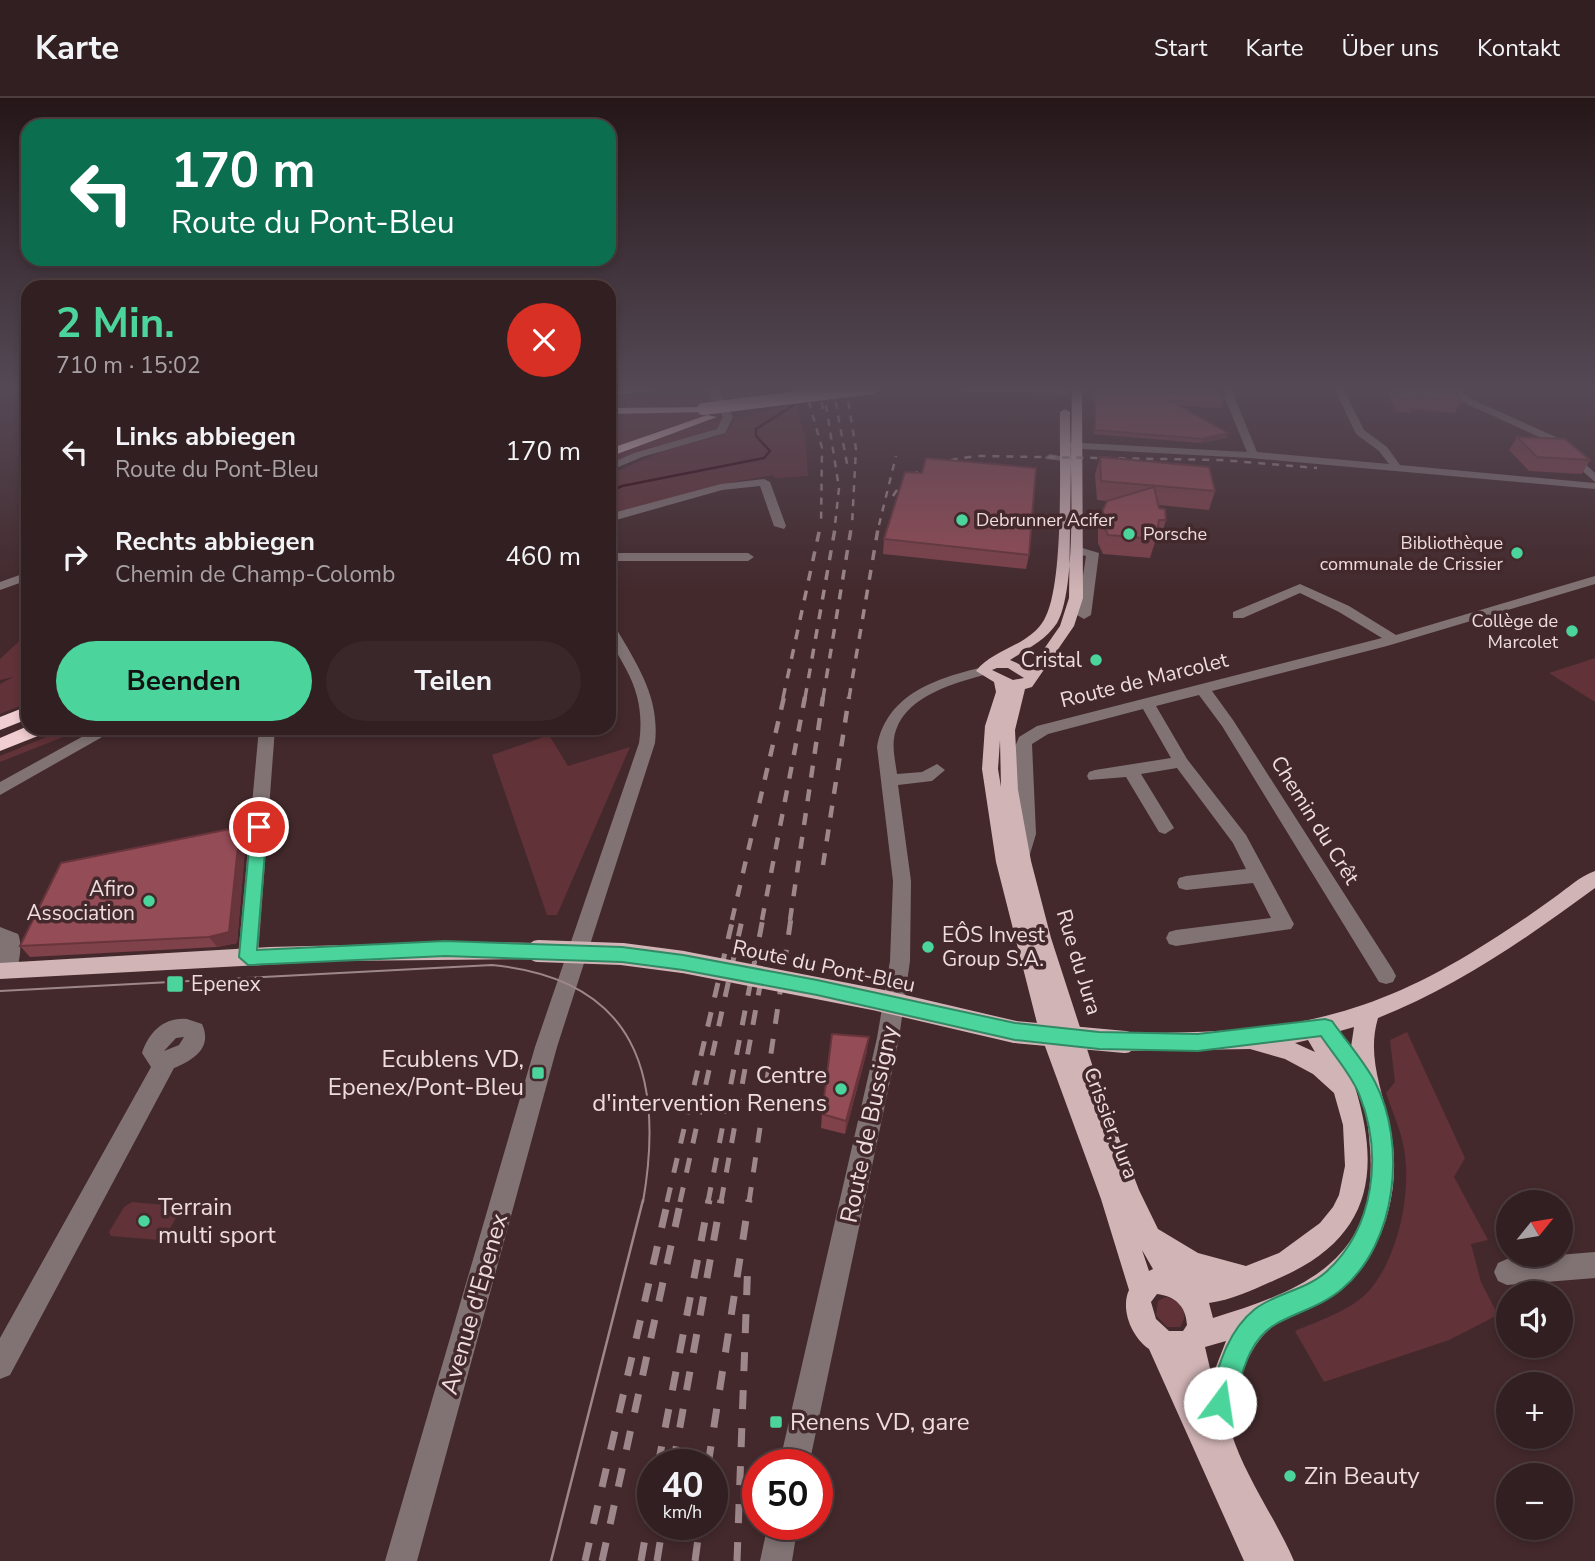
<!DOCTYPE html>
<html lang="de">
<head>
<meta charset="utf-8">
<style>
	:root { --surface:#321f21; --page:#3a272a; --text:#f1f3f6; --muted:#a8a2a5; --line:#4d3d3f; --accent:#4bd49b }
	body { margin:0; font-family:"Nunito Sans",sans-serif; background:var(--page); color:var(--text); height:100vh; display:flex; flex-direction:column; font-size:26px; white-space:nowrap }
	* { box-sizing:border-box; margin:0 }
	p { font-size:23px; color:var(--muted) }
	.icon { flex:none; width:38px; height:38px; fill:none; stroke:currentColor; stroke-width:2; stroke-linecap:round; stroke-linejoin:round }
	.map { position:relative; flex:1; overflow:hidden }
	.sheet { position:absolute; left:21px; top:182px; width:595px; height:455px; display:flex; flex-direction:column; background:var(--surface); border-radius:21px; box-shadow:0 4px 10px #0003,0 0 0 2px var(--line) }
	.sheet>* { flex:none }
	.hud { position:absolute; left:21px; top:21px; width:595px; height:147px; border-radius:21px; box-shadow:0 4px 10px #0003,0 0 0 2px var(--line); background:#0b6e4f; color:#fff; overflow:hidden }
	.needle { width:46px; rotate:60deg }
	.tools { position:absolute; left:1496px; top:1092px; display:grid; gap:14px }
	.tools a { display:grid; place-items:center; width:77px; height:77px; border-radius:50%; background:var(--surface); box-shadow:0 4px 10px #0003,0 0 0 2px var(--line); font-size:35px }
	.speed { position:absolute; left:637px; top:1351px; display:flex; gap:14px; font-size:35px; font-weight:700; text-align:center }
	.speed>* { display:grid; place-content:center; width:91px; height:91px; border-radius:50%; background:var(--surface); box-shadow:0 4px 10px #0003,0 0 0 2px var(--line); line-height:1 }
	.speed small { font-size:18px; font-weight:400 }
	.speed .limit { border:10px solid #d22; background:#fff; color:#111 }
	.pin { position:absolute; display:grid; place-items:center; width:60px; height:60px; color:#fff; margin:-30px; border:4px solid #fff; border-radius:50%; box-shadow:0 2px 7px #0007 }
	.me { position:absolute; width:77px; margin:-38px; rotate:14deg; stroke-linejoin:round; filter:drop-shadow(0 0 5px #0008) }
	.turn { display:flex; align-items:center; gap:24px; height:147px; padding:0 35px; font-size:32px }
	.turn .icon { width:91px; height:91px; stroke-width:2.5 }
	.turn b { display:block; font-size:49px; line-height:60px }
	.round { display:grid; place-items:center; flex:none; width:74px; height:74px; border-radius:37px; background:var(--page) }
	.head { display:flex; align-items:center; justify-content:space-between; height:119px; padding:0 35px }
	h1 { font-size:42px; font-weight:700; line-height:52px; color:var(--accent) }
	.button { display:flex; gap:14px; margin-top:auto; padding:14px 35px }
	.button a { flex:1; height:80px; border-radius:42px; background:var(--accent); color:#111; font-size:28px; font-weight:700; line-height:80px; text-align:center }
	.button a+a { background:var(--page); color:var(--text) }
	ul { padding:0; list-style:none }
	li { display:flex; align-items:center; gap:21px; height:105px; padding:0 35px }
	li div { flex:1 }
	li b { display:block; font-size:26px }
	li em { font-style:normal }
	header { display:flex; align-items:center; gap:42px; box-sizing:border-box; height:98px; padding:0 35px; background:var(--surface); border-bottom:2px solid var(--line) }
	header strong { font-size:33px }
	nav { display:flex; gap:38px; margin-inline-start:auto; font-size:24px }
	.map>svg:first-child { display:block }
</style>
</head>
<body>
<header>
<strong>Karte</strong>
<nav><a>Start</a><a>Karte</a><a>Über uns</a><a>Kontakt</a></nav>
</header>
<div class="map">
<svg width="1595" height="1463" viewBox="0 0 1595 1463">
	<rect width="100%" height="100%" fill="#43292c"/>
	<g fill="#613238">
		<polygon points="609,290 711,290 718,307 609,311"/>
		<polygon points="718,290 786,290 791,298 725,306"/>
		<path d="M 797,305 L 798,317 L 805,336 L 808,378 L 775,380 L 773,377 L 732,384 L 609,416 L 609,377 L 663,353 L 720,337 L 730,330 L 734,321 C 757,318 775,309 797,305 Z"/>
		<polygon points="706,314 722,315 669,329 609,352 609,316"/>
		<polygon points="724,319 722,327 715,333 643,352 609,366 609,360 667,336"/>
		<polygon points="28,535 28,605 0,616 0,586 13,579 0,582 0,561"/>
		<polygon points="1595,560 1595,604 1549,575"/>
		<polygon points="68,630 86,630 0,664 0,658"/>
		<polygon points="549,637 568,668 630,649 557,817 547,817 492,657"/>
		<path d="M 1407,934 L 1465,1060 L 1454,1079 L 1488,1142 L 1471,1146 L 1481,1184 L 1498,1217 L 1449,1242 L 1324,1284 L 1295,1233 C 1318,1223 1349,1213 1367,1195 C 1398,1162 1412,1095 1404,1051 C 1401,1032 1392,1013 1386,995 L 1395,984 L 1390,942 Z"/>
		<polygon points="132,1104 177,1108 180,1113 165,1139 159,1142 111,1138 109,1134 124,1109"/>
		<path d="M 1166,1199 C 1181,1203 1190,1215 1180,1229 L 1167,1229 L 1156,1217 L 1158,1203 Z"/>
	</g>
	<g fill="none" stroke-linecap="round" stroke-linejoin="round">
		<polyline stroke="#2f000b" stroke-width="2.5" points="609,394 622,388 764,360 770,353 756,338 756,331 797,305"/>
		<g fill="#817374" fill-rule="evenodd">
			<polygon points="710,290 719,290 720,296 733,319 725,335 642,359 609,373 609,366 634,355 717,331 723,319 710,296"/>
			<polygon points="961,290 1048,290 1071,293 1066,296 966,293"/>
			<polygon points="1225,290 1234,290 1234,298 1257,354 1389,366 1379,353 1356,336 1334,290 1343,290 1364,332 1387,349 1400,367 1595,385 1595,391 1250,360 1065,350 1060,347 1065,344 1247,354 1224,298"/>
			<polygon points="1445,290 1456,290 1471,301 1556,339 1595,375 1595,384 1548,343 1465,305"/>
			<polygon points="1050,356 1069,360 1064,363 1046,361 1045,359"/>
			<polygon points="764,381 770,384 786,428 784,431 774,428 760,388 722,392 609,424 609,416 721,386"/>
			<polygon points="1079,449 1099,455 1091,517 1084,521 1077,517 1086,458 1075,456 1073,453"/>
			<polygon points="609,455 748,455 754,459 748,463 609,463"/>
			<polygon points="28,474 28,482 0,492 0,484"/>
			<polygon points="1595,478 1595,486 1387,548 1212,593 1233,622 1393,872 1396,878 1393,884 1386,886 1379,884 1222,628 1199,597 1156,608 1187,661 1246,737 1294,826 1291,831 1176,848 1169,846 1166,840 1169,834 1176,832 1271,820 1253,785 1186,792 1179,790 1177,785 1179,780 1186,778 1246,771 1233,745 1177,670 1141,676 1174,730 1165,736 1159,734 1126,679 1089,682 1087,678 1089,674 1095,672 1171,660 1143,611 1048,636 1032,646 1036,736 1027,766 1015,766 1012,761 1018,736 1014,651 1019,639 1037,628 1382,540 1339,514 1300,495 1243,520 1233,520 1233,514 1300,486 1349,508 1396,537"/>
			<path d="M 609,526 L 616,530 C 638,568 660,600 655,645 L 557,949 L 417,1463 L 385,1463 L 535,949 L 639,645 C 643,618 639,595 626,571 C 617,553 609,546 609,526 Z"/>
			<path d="M 983,569 L 990,573 L 988,576 C 957,584 908,597 896,632 C 891,646 895,661 897,676 L 922,674 L 937,666 L 945,672 L 932,683 L 898,687 L 911,783 L 910,863 L 899,940 L 809,1367 L 779,1367 L 877,940 L 890,863 L 893,783 L 877,649 C 886,596 937,580 983,569 Z"/>
			<polygon points="98,630 118,630 0,697 0,684"/>
			<polygon points="259,630 275,630 258,859 255,865 248,867 241,865 238,859"/>
			<path d="M 0,829 L 18,836 C 23,847 19,868 14,878 L 7,880 L 0,878 Z"/>
			<path d="M 187,921 L 202,926 C 213,950 193,962 174,970 L 10,1277 L 0,1281 L 0,1240 L 151,969 L 142,955 C 149,934 164,919 187,921 ZM 184,939 L 179,947 L 164,953 L 176,940 Z"/>
			<polygon points="1595,1154 1595,1180 1507,1187 1498,1183 1494,1174 1498,1165 1507,1161"/>
			<polygon points="768,1426 798,1426 792,1463 760,1463"/>
		</g>
		<g fill="#d1b4b6" fill-rule="evenodd">
			<path d="M 1072,290 L 1082,290 L 1083,500 L 1074,528 L 1032,589 L 1025,591 L 1015,632 L 1018,692 L 1031,763 L 1051,840 L 1100,991 L 1139,1092 L 1158,1131 L 1198,1155 L 1246,1168 L 1279,1155 L 1320,1125 L 1333,1109 L 1339,1097 L 1345,1068 L 1343,1027 L 1334,995 L 1313,976 L 1285,961 L 1250,951 L 1125,953 L 1117,951 L 1114,944 L 1117,937 L 1125,935 C 1264,935 1349,929 1471,855 C 1500,837 1528,819 1555,799 C 1568,790 1580,778 1595,773 L 1595,790 C 1527,840 1457,889 1378,920 C 1367,957 1381,989 1389,1024 C 1396,1054 1396,1085 1388,1114 C 1382,1137 1370,1162 1354,1179 C 1332,1203 1304,1210 1277,1226 C 1255,1238 1240,1274 1236,1297 C 1234,1308 1228,1324 1231,1334 C 1245,1379 1275,1419 1294,1463 L 1244,1463 L 1149,1251 C 1132,1239 1120,1212 1129,1192 L 1101,1101 L 1038,929 L 996,764 L 982,671 L 985,628 L 996,594 L 994,584 L 976,573 C 993,551 1029,548 1044,522 C 1065,487 1059,359 1060,314 L 1065,311 L 1070,314 C 1070,360 1078,490 1057,525 C 1046,542 1027,551 1010,562 L 1030,571 L 1060,528 L 1069,500 ZM 997,570 L 1008,570 L 1024,580 L 1013,582 L 992,572 ZM 1000,642 L 1001,689 L 998,671 ZM 1354,929 L 1351,949 L 1340,933 ZM 1308,942 L 1315,954 L 1295,945 ZM 1355,989 C 1366,1001 1369,1033 1370,1050 C 1379,1162 1304,1192 1213,1220 L 1209,1205 C 1232,1202 1253,1192 1275,1182 C 1368,1143 1383,1080 1355,989 ZM 1142,1152 L 1153,1171 L 1149,1173 ZM 1157,1196 C 1175,1198 1186,1208 1187,1227 L 1183,1233 L 1169,1233 L 1156,1221 L 1151,1204 ZM 1226,1243 L 1212,1279 L 1205,1249 Z"/>
			<polygon points="471,844 538,845 545,847 548,853 545,859 538,861 336,863 0,881 0,865 269,849"/>
		</g>
		<g fill="#f0ced1" fill-rule="evenodd">
			<polygon points="654,290 648,293 609,297 609,291"/>
			<polygon points="707,309 709,311 703,314 609,316 609,310"/>
			<polygon points="707,317 717,319 609,359 609,351"/>
			<polygon points="28,608 28,621 0,632 0,619"/>
			<polygon points="28,628 50,630 48,634 0,653 0,640"/>
		</g>
		<path stroke="#9d878a" stroke-width="2" d="M 0,893 L 492,867 C 636,881 665,977 643,1104"/>
		<polyline stroke="#9d878a" stroke-width="2.5" points="551,1463 643,1102"/>
		<g stroke="#9d878a" stroke-width="2.5" stroke-dasharray="7 7" stroke-linecap="butt">
			<polyline points="805,290 822,350 821,427"/>
			<polyline points="819,290 824,317"/>
			<polyline points="833,290 848,371"/>
			<polyline points="846,290 856,351 852,427"/>
			<polyline points="826,307 839,390 835,427"/>
			<path d="M 893,398 C 912,367 945,362 978,358 L 1221,362 L 1317,370"/>
			<polyline points="879,427 896,358"/>
		</g>
		<g stroke="#9d878a" stroke-width="3.5" stroke-dasharray="10 10" stroke-linecap="butt">
			<polyline points="783,600 821,425"/>
			<polyline points="805,600 836,425"/>
			<polyline points="823,600 852,425"/>
			<polyline points="849,600 879,425"/>
		</g>
		<g stroke="#9d878a" stroke-width="4.5" stroke-dasharray="12 12" stroke-linecap="butt">
			<polyline points="823,767 849,599"/>
			<polyline points="732,822 784,599"/>
			<polyline points="762,822 805,599"/>
			<polyline points="790,822 823,599"/>
		</g>
		<g stroke="#9d878a" stroke-width="5" stroke-dasharray="15 15" stroke-linecap="butt">
			<polyline points="667,1104 733,820"/>
			<polyline points="680,1104 742,822"/>
			<polyline points="708,1104 763,820"/>
			<polyline points="721,1104 763,871"/>
			<polyline points="749,1104 791,820"/>
		</g>
		<g stroke="#9d878a" stroke-width="7" stroke-dasharray="19 19" stroke-linecap="butt">
			<polyline points="658,1367 709,1102"/>
			<polyline points="673,1367 721,1102"/>
			<polyline points="708,1367 749,1102"/>
			<polyline points="585,1463 668,1102"/>
			<polyline points="602,1463 681,1102"/>
			<polyline points="641,1463 653,1395"/>
			<polyline points="657,1463 663,1426"/>
			<polyline points="695,1463 700,1426"/>
			<polyline points="737,1463 748,1160"/>
		</g>
		<polyline stroke="#d1b4b6" stroke-width="22" points="538,853 622,856 683,864 878,902 1015,934 1125,944"/>
		<polyline stroke="#f0ced1" stroke-width="12" points="703,311 872,290"/>
	</g>
	<g fill="#7f414a">
		<polygon points="1094,290 1219,290 1223,306 1222,310 1178,307 1227,340 1201,345 1094,336"/>
		<polygon points="1391,290 1396,290 1461,303 1455,315 1411,311 1410,315 1396,313 1388,297"/>
		<polygon points="1517,339 1590,362 1582,376 1529,373 1509,352"/>
		<polygon points="1100,359 1215,393 1209,412 1158,407 1166,422 1160,441 1156,441 1150,460 1103,456 1098,445 1098,431 1103,412 1108,403 1097,402 1095,377"/>
		<polygon points="884,441 1029,457 1026,471 883,456"/>
		<polygon points="246,739 237,845 217,849 30,859 20,848"/>
		<polygon points="867,953 845,1036 821,1030 822,1016"/>
	</g>
	<g fill="#68353c">
		<polygon points="1228,335 1227,340 1201,345 1202,341"/>
		<polygon points="240,729 246,739 237,845 217,849 209,839"/>
		<polygon points="869,939 867,953 845,1036 846,1023"/>
	</g>
	<g fill="#944c56" stroke="#68353c" stroke-width="2">
		<polygon points="1095,290 1219,290 1223,306 1169,302 1228,335 1202,341 1095,332"/>
		<polygon points="1396,290 1454,290 1461,303 1414,298 1416,302 1402,301"/>
		<polygon points="1517,339 1565,341 1590,362 1537,359"/>
		<polygon points="1100,359 1209,369 1215,393 1101,383"/>
		<polygon points="926,360 1036,370 1029,457 884,441 905,374 922,375"/>
		<polygon points="1154,389 1159,410 1165,411 1166,422 1159,422 1156,441 1108,437 1103,426 1103,412 1107,403"/>
		<polygon points="240,729 229,834 209,839 20,848 61,765"/>
		<polygon points="832,936 869,939 846,1023 822,1016"/>
	</g>
	<linearGradient id="sky" x2="0" y2="1"><stop stop-color="#251718"/><stop offset="0.59" stop-color="#554956"/><stop offset="1" stop-color="#554956" stop-opacity="0"/></linearGradient>
	<rect width="1595" height="494" fill="url(#sky)"/>
	<path fill="#4bd49b" stroke="#318a65" stroke-width="2" d="M 259,724 L 267,729 L 257,852 L 445,843 L 622,849 L 683,857 L 817,882 L 1015,925 L 1099,934 L 1198,936 L 1325,921 L 1332,923 C 1346,943 1364,963 1375,984 C 1407,1046 1397,1145 1342,1191 C 1322,1208 1297,1214 1276,1226 C 1245,1243 1241,1285 1230,1314 L 1220,1317 L 1211,1314 L 1208,1305 C 1218,1271 1226,1234 1255,1211 C 1276,1195 1306,1192 1326,1174 C 1375,1130 1383,1055 1359,996 C 1351,976 1333,956 1321,938 L 1198,953 L 1099,951 L 1015,942 L 817,897 L 683,872 L 622,864 L 445,858 L 248,867 L 239,859 L 251,729 Z"/>
	<g fill="#4bd49b" stroke="#43292c" stroke-width="2.5">
		<circle cx="962" cy="422" r="7"/>
		<circle cx="1129" cy="436" r="7"/>
		<circle cx="1517" cy="455" r="7"/>
		<circle cx="1572" cy="533" r="7"/>
		<circle cx="1096" cy="562" r="7"/>
		<circle cx="149" cy="803" r="7"/>
		<circle cx="928" cy="849" r="7"/>
		<rect x="166" y="877" width="18" height="18" rx="3.5"/>
		<rect x="531" y="968" width="14" height="14" rx="3.5"/>
		<circle cx="841" cy="991" r="7"/>
		<circle cx="144" cy="1123" r="7"/>
		<rect x="769" y="1317" width="14" height="14" rx="3.5"/>
		<circle cx="1290" cy="1378" r="7"/>
	</g>
	<g text-anchor="middle" dominant-baseline="central" stroke-width="7" stroke-linejoin="round" paint-order="stroke">
		<g font-size="18" fill="#eedcde" stroke="#43292c" text-anchor="start">
			<text x="976" y="422">Debrunner Acifer</text>
			<text x="1143" y="436">Porsche</text>
			<text x="1503" y="445" text-anchor="end">Bibliothèque<tspan x="1503" dy="21">communale de Crissier</tspan></text>
			<text x="1558" y="523" text-anchor="end">Collège de<tspan x="1558" dy="21">Marcolet</tspan></text>
		</g>
		<g font-size="21" fill="#eedcde" stroke="#43292c" text-anchor="end">
			<text x="1082" y="562">Cristal</text>
			<text x="135" y="791">Afiro<tspan x="135" dy="24">Association</tspan></text>
			<text x="942" y="837" text-anchor="start">EÔS Invest<tspan x="942" dy="24">Group S.A.</tspan></text>
			<text x="191" y="886" text-anchor="start">Epenex</text>
		</g>
		<g font-size="21" fill="#eedcde" stroke="#43292c">
			<text transform="translate(1144 582) rotate(-14)">Route de Marcolet</text>
			<text transform="translate(1315 722) rotate(58)">Chemin du Crêt</text>
			<text transform="translate(1079 864) rotate(73)">Rue du Jura</text>
			<text transform="translate(824 868) rotate(12)">Route du Pont-Bleu</text>
			<text transform="translate(1111 1025) rotate(69)">Crissier, Jura</text>
		</g>
		<g font-size="24" fill="#eedcde" stroke="#43292c" text-anchor="start">
			<text x="524" y="961" text-anchor="end">Ecublens VD,<tspan x="524" dy="28">Epenex/Pont-Bleu</tspan></text>
			<text x="827" y="977" text-anchor="end">Centre<tspan x="827" dy="28">d'intervention Renens</tspan></text>
			<text x="158" y="1109">Terrain<tspan x="158" dy="28">multi sport</tspan></text>
			<text x="790" y="1324">Renens VD, gare</text>
			<text x="1304" y="1378">Zin Beauty</text>
		</g>
		<g font-size="24" fill="#eedcde" stroke="#43292c">
			<text transform="translate(869 1026) rotate(-78)">Route de Bussigny</text>
			<text transform="translate(474 1206) rotate(-74)">Avenue d'Epenex</text>
		</g>
	</g>
</svg>
<div class="tools">
<a><svg class="needle" viewBox="-14 -14 28 28"><path d="M0-13l5 13h-10z" fill="#e53935"/><path d="M0 13l5-13h-10z" fill="#a8a2a5"/></svg></a>
<a><svg class="icon" aria-label="sound" viewBox="0 0 24 24"><path d="M4 9h4l5-4v14l-5-4H4zM17 9q2 3 0 6"/></svg></a>
<a>+</a>
<a>−</a>
</div>
<div class="speed"><div>40<small>km/h</small></div><div class="limit">50</div></div>
<div class="pin" style="left:259px;top:729px;background:#d93025"><svg class="icon" aria-label="arrive" viewBox="0 0 24 24"><path d="M6 21V4h12l-3 4 3 4H6"/></svg></div>
<svg class="me" style="left:1220px;top:1305px" viewBox="-20 -20 40 40"><circle r="19" fill="#fff"/><path d="M0-13L10 11 0 6-10 11z" fill="#4bd49b"/></svg>
<div class="hud">
<div class="turn"><svg class="icon" aria-label="left" viewBox="0 0 24 24"><path d="M17 20v-9H6M10 6l-5 5 5 5"/></svg><div><b>170 m</b>Route du Pont-Bleu</div></div>
</div>
<section class="sheet">
<div class="head"><div><h1>2 Min.</h1><p>710 m · 15:02</p></div><a class="round" style="background:#d93025;color:#fff"><svg class="icon" aria-label="close" viewBox="0 0 24 24"><path d="M6 6l12 12M18 6L6 18"/></svg></a></div>
<ul>
<li><svg class="icon" aria-label="left" viewBox="0 0 24 24"><path d="M17 20v-9H6M10 6l-5 5 5 5"/></svg><div><b>Links abbiegen</b><p>Route du Pont-Bleu</p></div><em>170 m</em></li>
<li><svg class="icon" aria-label="right" viewBox="0 0 24 24"><path d="M7 20v-9h11M14 6l5 5-5 5"/></svg><div><b>Rechts abbiegen</b><p>Chemin de Champ-Colomb</p></div><em>460 m</em></li>
</ul>
<div class="button"><a>Beenden</a><a>Teilen</a></div>
</section>
</div>
</body>
</html>
